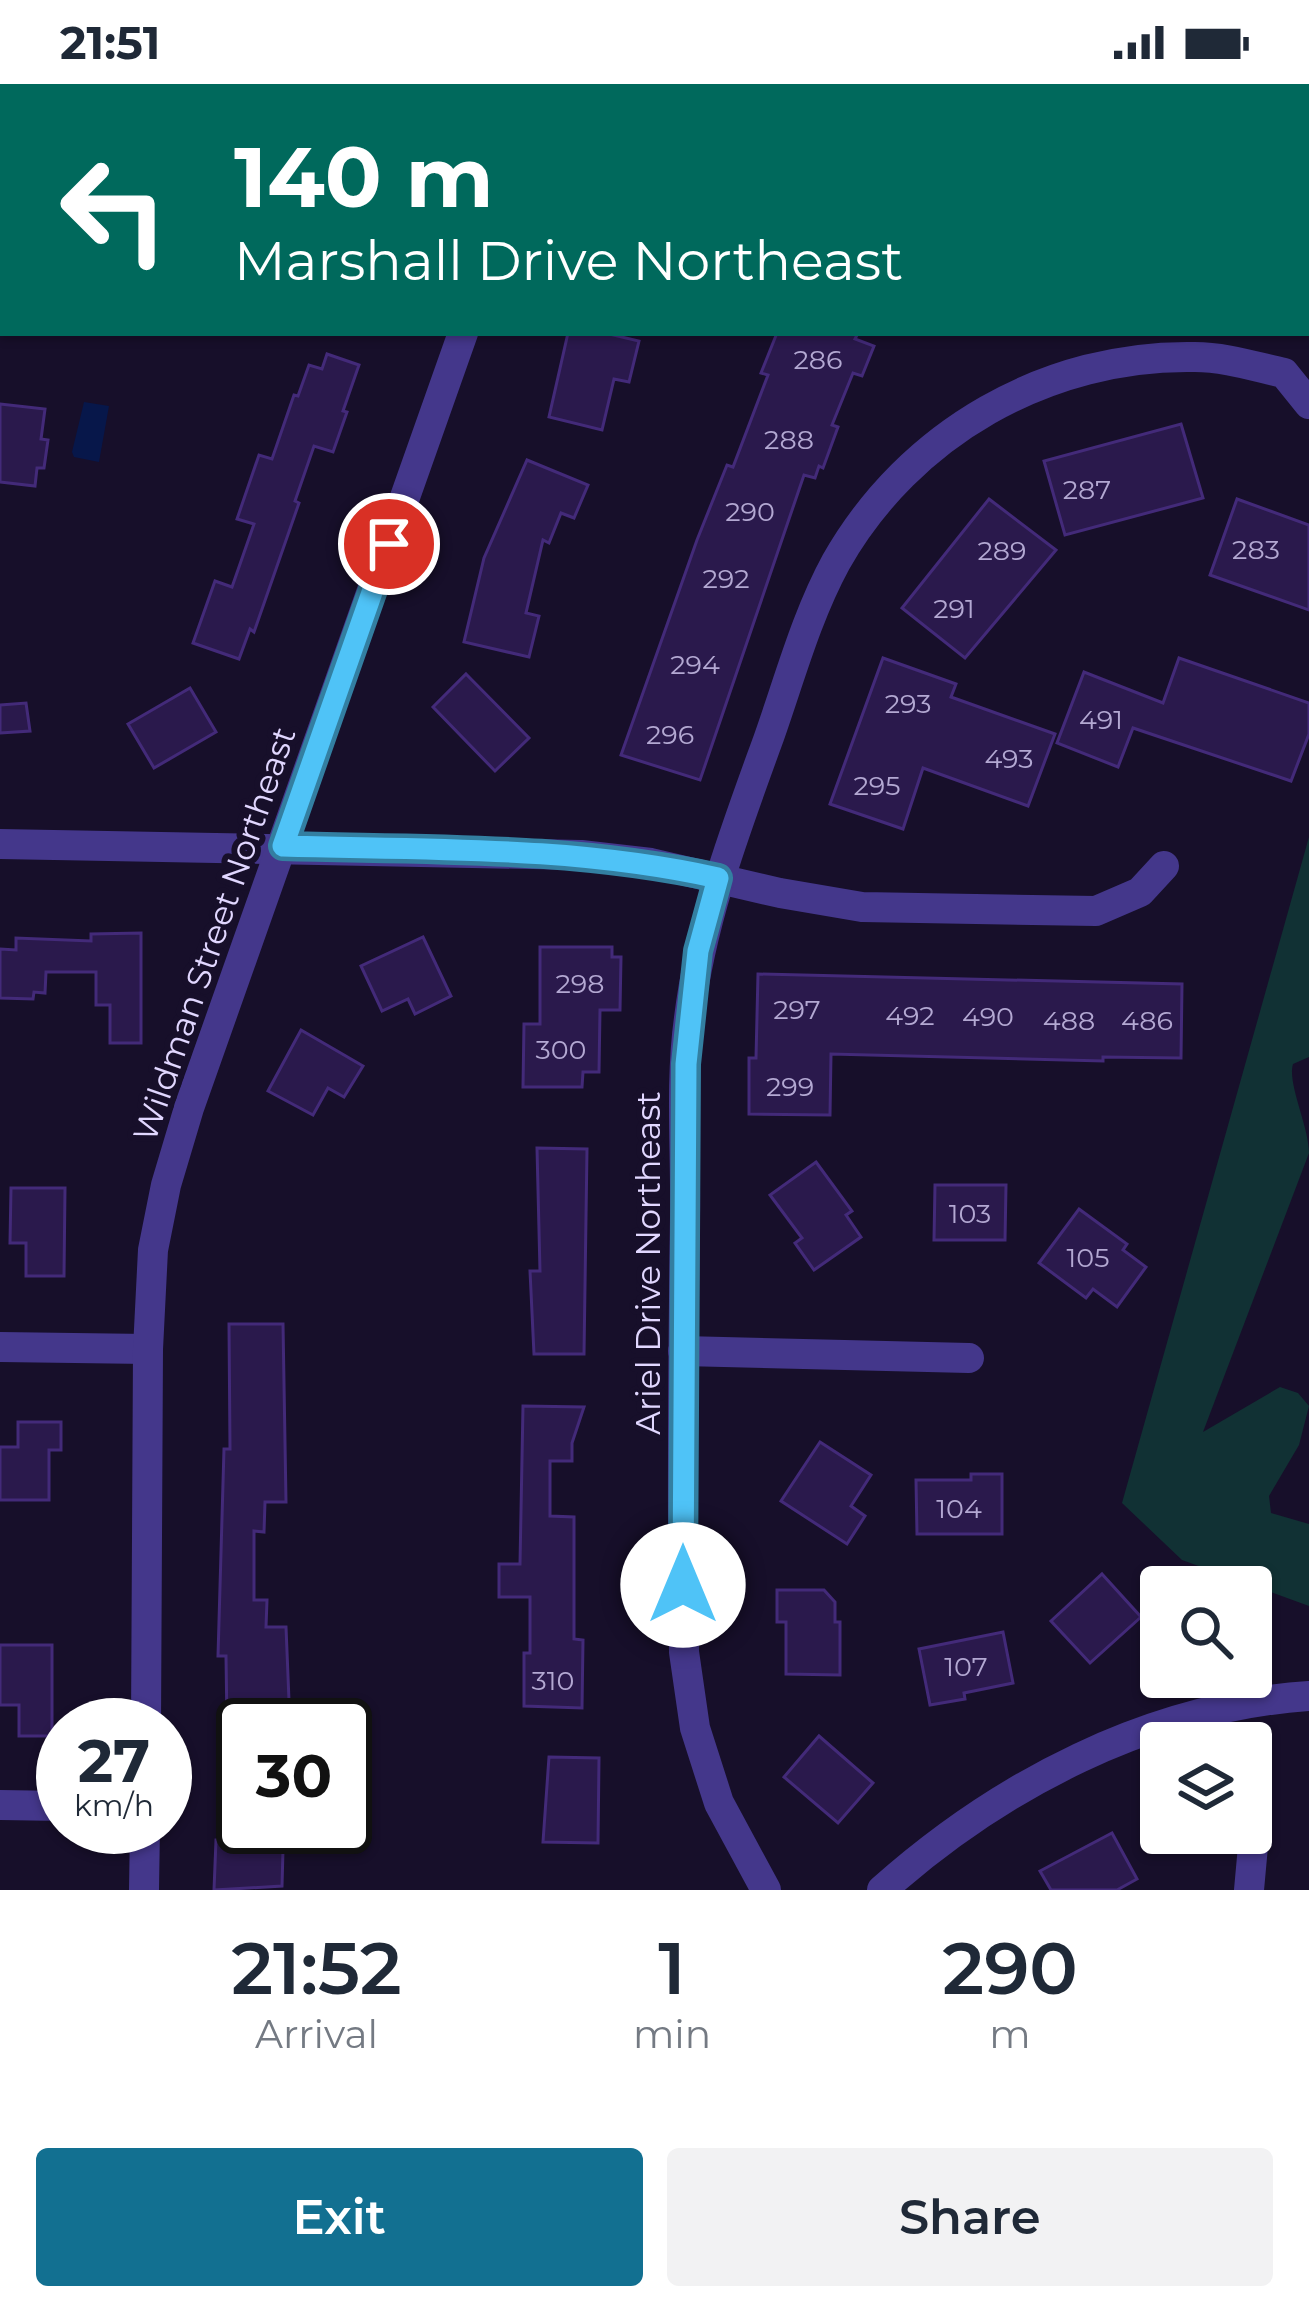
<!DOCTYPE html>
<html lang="en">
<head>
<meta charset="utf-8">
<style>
	:root { --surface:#fff; --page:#f2f2f3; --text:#1f2937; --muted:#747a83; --accent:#127091 }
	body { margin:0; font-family:Montserrat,sans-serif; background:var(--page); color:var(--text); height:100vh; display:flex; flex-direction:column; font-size:45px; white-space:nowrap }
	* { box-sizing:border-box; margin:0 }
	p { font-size:39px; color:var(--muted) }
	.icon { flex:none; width:66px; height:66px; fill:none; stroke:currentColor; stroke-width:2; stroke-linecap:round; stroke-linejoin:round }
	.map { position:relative; height:1806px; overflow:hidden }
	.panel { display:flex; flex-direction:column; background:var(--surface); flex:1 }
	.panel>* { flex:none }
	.banner { position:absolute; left:0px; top:0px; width:1311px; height:252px; box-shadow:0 3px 9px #0004; background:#00695c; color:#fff; overflow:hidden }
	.buttons { position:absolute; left:1140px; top:1482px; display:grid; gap:24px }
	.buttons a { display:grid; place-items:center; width:132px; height:132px; border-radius:12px; background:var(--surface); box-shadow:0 3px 9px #0004; font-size:60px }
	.speed { position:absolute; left:36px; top:1614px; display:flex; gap:24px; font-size:60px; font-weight:700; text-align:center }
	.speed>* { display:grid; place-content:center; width:156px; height:156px; border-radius:50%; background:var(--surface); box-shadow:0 3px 9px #0004; line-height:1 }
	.speed small { font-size:30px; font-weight:400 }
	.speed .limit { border:6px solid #111; border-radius:18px; background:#fff; color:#111 }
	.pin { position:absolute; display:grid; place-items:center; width:102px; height:102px; color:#fff; margin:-51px; border:6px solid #fff; border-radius:50%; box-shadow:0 3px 12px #0007 }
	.me { position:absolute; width:132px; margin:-66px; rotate:0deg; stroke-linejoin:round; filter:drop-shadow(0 0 9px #0008) }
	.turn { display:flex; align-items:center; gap:42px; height:252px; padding:0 36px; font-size:54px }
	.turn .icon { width:156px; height:156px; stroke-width:2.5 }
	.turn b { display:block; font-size:84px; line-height:102px }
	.eta { display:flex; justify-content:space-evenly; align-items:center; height:204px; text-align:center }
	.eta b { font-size:72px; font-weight:600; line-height:84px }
	.action { display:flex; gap:24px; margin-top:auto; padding:24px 36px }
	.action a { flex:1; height:138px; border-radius:12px; background:var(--accent); color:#fff; font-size:48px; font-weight:600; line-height:138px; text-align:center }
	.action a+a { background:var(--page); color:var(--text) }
	.status { display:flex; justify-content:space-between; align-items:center; height:84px; padding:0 60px; background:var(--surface); direction:ltr }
	.status svg { height:33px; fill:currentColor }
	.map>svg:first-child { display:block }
</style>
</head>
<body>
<div class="status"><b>21:51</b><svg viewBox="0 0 49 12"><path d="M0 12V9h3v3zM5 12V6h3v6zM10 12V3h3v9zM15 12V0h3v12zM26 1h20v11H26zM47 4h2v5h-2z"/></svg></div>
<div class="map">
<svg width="1309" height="1806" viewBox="0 0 1309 1806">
	<rect width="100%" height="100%" fill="#170f2a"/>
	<g fill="#113134">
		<polygon points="828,0 1309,0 1309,127 1308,3 827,3"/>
		<path d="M 1309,753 L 1309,973 L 1293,980 C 1287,999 1309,1043 1309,1069 L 1203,1348 L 1280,1303 L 1298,1309 L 1309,1322 L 1299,1361 L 1269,1412 L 1271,1429 L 1309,1440 L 1309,1522 L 1182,1476 L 1122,1419 Z"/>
	</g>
	<polygon fill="#07174a" points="84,318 109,322 99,378 74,373 72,368"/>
	<g fill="#2a194c" stroke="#432a79" stroke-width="3">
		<polygon points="568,249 605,249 639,257 629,298 614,295 602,346 549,333"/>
		<polygon points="777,249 858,249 855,255 874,262 862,292 853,289 832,341 838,343 823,384 819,382 815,394 804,391 700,696 621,671 697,456 727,381 733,383 768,291 761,289"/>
		<polygon points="327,270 359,281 343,327 347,328 333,368 314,362 295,417 299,419 254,548 250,545 239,575 193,559 215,497 232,503 254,440 237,435 259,371 272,375 294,311 298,312 309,281 322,285"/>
		<polygon points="0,320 45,325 41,355 48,356 44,384 37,384 35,402 0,398"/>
		<polygon points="1181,340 1203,414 1065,451 1044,377"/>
		<polygon points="527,376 588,401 574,434 561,429 549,459 543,456 526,529 539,532 529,573 464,558 484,474"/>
		<polygon points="989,415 1056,466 965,574 902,524"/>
		<polygon points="1237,415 1309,441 1309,526 1210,491"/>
		<polygon points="883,574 956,600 951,613 1055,650 1028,722 923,684 903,745 830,720"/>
		<polygon points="1179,574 1309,619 1309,650 1291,697 1133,644 1118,683 1057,659 1084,588 1163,619"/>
		<polygon points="466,590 529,654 495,687 433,623"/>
		<polygon points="190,604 216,648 154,684 128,640"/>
		<polygon points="26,619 30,647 0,649 0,621"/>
		<polygon points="141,849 141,959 110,959 110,921 96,921 96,888 46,888 45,909 34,908 33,915 0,914 0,865 16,866 16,854 91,857 91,850"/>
		<polygon points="423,853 451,912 415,930 408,915 382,927 361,882"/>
		<polygon points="540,863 612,863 612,873 621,873 620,926 600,926 599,988 583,988 582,1003 523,1003 524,940 540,940"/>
		<polygon points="758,890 1182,900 1181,974 1103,973 1103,977 831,970 830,1031 749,1030 749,974 756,974"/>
		<polygon points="301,946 363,982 344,1013 328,1004 313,1031 268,1007"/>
		<polygon points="537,1064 587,1065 584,1270 534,1270 530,1187 540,1187"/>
		<polygon points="816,1078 852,1127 846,1131 861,1153 814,1186 795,1159 802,1154 770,1111"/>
		<polygon points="935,1101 1006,1101 1005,1156 934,1156"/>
		<polygon points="11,1104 65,1104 64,1192 26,1192 26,1159 10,1159"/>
		<polygon points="1079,1125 1127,1160 1123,1166 1146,1183 1117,1223 1093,1205 1086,1214 1039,1179"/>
		<polygon points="229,1240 283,1240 286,1418 265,1418 264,1448 254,1447 254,1516 267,1516 266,1543 286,1543 290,1641 227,1641 226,1572 218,1572 224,1365 230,1365"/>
		<polygon points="523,1322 584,1323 572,1359 572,1377 550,1377 550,1432 574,1433 574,1555 583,1556 582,1624 524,1622 524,1569 530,1569 530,1513 499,1513 499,1480 520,1480"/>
		<polygon points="18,1338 61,1338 61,1366 49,1366 49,1416 0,1416 0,1363 18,1363"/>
		<polygon points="820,1358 871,1391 851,1422 865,1432 847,1460 781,1417"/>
		<polygon points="971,1390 1002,1390 1002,1450 917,1450 916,1396 971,1396"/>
		<polygon points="1102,1490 1141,1533 1090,1579 1051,1537"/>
		<polygon points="777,1506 824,1506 835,1518 835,1538 840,1538 840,1591 786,1590 786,1538 777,1538"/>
		<polygon points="1003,1548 1013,1599 964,1609 965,1615 930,1621 919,1565"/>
		<polygon points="0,1561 52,1561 52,1652 19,1652 19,1621 0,1621"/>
		<polygon points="819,1652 873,1699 838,1739 784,1693"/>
		<polygon points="549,1673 599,1674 598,1759 543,1758"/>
		<polygon points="229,1743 263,1743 267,1766 283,1766 282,1802 214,1806 216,1756 228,1756"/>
		<polygon points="1112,1749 1137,1795 1117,1806 1051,1806 1040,1787"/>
	</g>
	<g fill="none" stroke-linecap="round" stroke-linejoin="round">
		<g stroke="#44378b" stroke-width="30">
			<polyline points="552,3 553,0"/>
			<polyline points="0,760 581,771 651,779 780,809 862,823 1096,827 1140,808 1164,782"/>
			<polyline points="0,1263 148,1265"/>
			<polyline points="683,1267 969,1274"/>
			<polyline points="146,1641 148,1265 153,1166 166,1101 189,1024 463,249"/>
			<polyline points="0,1721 63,1722"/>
			<polyline points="144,1806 145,1743"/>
			<path d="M 766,1806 L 719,1719 L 695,1644 L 684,1568 C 682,1423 683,1278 685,1133 C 686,1067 680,999 689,934 C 701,836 735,747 768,656 C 789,597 806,533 836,478 C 909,349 1048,270 1195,273 C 1225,273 1256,283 1284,289 L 1309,320"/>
			<path d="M 882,1806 C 1000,1701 1149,1623 1309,1612"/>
			<polyline points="1249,1806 1256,1729 1251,1669"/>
		</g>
	</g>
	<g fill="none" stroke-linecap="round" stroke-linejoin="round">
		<defs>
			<path id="route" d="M 389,460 L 283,762 C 429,766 575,762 718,794 L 698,867 L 686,980 L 683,1501"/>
		</defs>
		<use href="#route" stroke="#337fa1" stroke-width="30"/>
		<use href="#route" stroke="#4fc3f7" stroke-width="21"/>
	</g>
	<g text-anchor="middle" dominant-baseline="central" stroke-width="12" stroke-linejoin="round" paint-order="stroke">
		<g font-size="27" fill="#b3a8d2">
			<text x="818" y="275">286</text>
			<text x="789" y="355">288</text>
			<text x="1087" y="405">287</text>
			<text x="750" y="427">290</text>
			<text x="1256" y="465">283</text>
			<text x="1002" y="466">289</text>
			<text x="726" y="494">292</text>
			<text x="954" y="524">291</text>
			<text x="695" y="580">294</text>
			<text x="908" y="619">293</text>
			<text x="1101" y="635">491</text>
			<text x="670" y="650">296</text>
			<text x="1009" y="674">493</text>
			<text x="877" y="701">295</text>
			<text x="580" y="899">298</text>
			<text x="797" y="925">297</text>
			<text x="910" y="931">492</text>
			<text x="988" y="932">490</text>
			<text x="1069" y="936">488</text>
			<text x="1147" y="936">486</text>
			<text x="561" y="965">300</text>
			<text x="790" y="1002">299</text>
			<text x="970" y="1129">103</text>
			<text x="1088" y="1173">105</text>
			<text x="959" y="1424">104</text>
			<text x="966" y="1582">107</text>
			<text x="553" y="1596">310</text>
		</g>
		<g font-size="33" fill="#e1d7ff" stroke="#170f2a">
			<text transform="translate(214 850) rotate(-71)">Wildman Street Northeast</text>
			<text transform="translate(648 1179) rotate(-90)">Ariel Drive Northeast</text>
		</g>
	</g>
</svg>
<div class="buttons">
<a><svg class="icon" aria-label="search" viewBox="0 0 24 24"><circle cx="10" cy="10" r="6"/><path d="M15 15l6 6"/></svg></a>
<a><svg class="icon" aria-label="layers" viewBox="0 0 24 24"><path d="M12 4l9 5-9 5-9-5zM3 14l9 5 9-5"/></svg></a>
</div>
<div class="speed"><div>27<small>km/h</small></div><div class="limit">30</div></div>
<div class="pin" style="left:389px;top:460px;background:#d93025"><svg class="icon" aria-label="arrive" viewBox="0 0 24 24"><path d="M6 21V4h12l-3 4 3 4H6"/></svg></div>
<svg class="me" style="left:683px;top:1501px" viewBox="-20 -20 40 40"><circle r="19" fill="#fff"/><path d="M0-13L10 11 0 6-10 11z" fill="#4fc3f7"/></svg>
<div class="banner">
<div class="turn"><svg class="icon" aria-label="left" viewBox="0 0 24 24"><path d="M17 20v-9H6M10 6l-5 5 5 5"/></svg><div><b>140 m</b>Marshall Drive Northeast</div></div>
</div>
</div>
<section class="panel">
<div class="eta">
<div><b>21:52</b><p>Arrival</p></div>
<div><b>1</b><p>min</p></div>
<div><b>290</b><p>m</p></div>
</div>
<div class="action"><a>Exit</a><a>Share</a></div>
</section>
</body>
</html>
